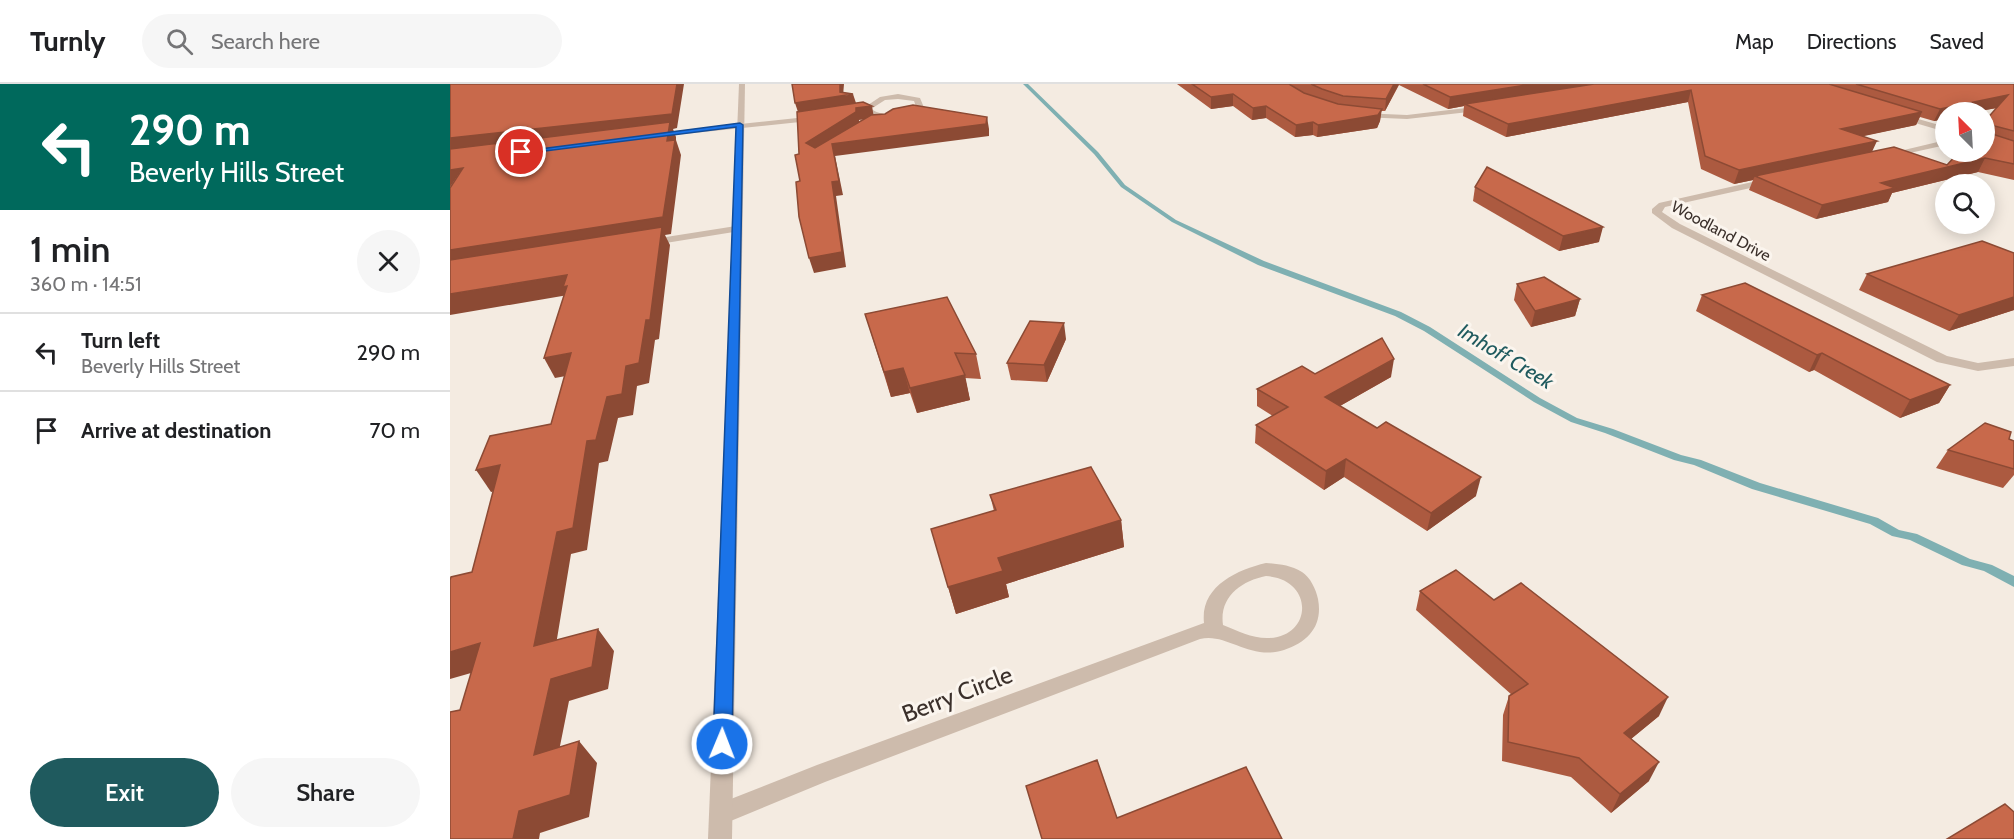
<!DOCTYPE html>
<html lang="en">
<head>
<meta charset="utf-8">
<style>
	:root { --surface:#fff; --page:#f6f6f6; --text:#202124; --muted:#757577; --line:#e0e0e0; --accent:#1f5a5e }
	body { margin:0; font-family:Cabin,sans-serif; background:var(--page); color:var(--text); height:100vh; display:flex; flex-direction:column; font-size:22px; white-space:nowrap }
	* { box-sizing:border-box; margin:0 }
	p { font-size:20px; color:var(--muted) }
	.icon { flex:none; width:33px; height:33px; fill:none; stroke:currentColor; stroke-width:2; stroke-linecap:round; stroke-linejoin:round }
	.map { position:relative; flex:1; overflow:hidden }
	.side { display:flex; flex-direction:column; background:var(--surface); width:450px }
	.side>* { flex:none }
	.top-card { background:#00695c; color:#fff; overflow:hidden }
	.needle { width:39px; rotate:336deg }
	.buttons { position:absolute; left:1485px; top:18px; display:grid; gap:12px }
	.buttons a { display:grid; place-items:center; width:60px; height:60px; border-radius:50%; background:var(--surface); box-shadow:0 3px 15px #0003; font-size:30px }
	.pin { position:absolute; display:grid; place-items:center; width:51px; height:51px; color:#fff; margin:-26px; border:3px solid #fff; border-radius:50%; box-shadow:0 2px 6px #0007 }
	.me { position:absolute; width:66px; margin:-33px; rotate:1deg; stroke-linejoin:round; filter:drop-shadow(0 0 4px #0008) }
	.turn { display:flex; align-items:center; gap:21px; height:126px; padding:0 30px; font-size:27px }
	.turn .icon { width:78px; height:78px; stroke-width:2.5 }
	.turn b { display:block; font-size:42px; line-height:51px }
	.round { display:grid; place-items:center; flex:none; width:63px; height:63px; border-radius:32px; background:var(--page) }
	.overview { display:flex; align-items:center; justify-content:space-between; height:102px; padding:0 30px }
	h1 { font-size:36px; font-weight:600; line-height:45px }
	.primary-button { display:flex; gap:12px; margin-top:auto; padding:12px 30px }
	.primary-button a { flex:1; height:69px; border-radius:36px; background:var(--accent); color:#fff; font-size:24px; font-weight:600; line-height:69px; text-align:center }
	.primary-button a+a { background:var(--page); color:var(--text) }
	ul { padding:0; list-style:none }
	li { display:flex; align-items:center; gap:18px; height:78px; padding:0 30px; border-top:2px solid var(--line) }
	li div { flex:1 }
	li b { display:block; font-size:22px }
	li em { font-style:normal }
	header { display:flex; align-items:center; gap:36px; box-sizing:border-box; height:84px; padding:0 30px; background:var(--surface); border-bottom:2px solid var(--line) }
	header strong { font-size:28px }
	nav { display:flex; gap:33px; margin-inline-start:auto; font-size:21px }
	.search { width:420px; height:54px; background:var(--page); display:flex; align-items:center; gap:15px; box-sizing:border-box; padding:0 21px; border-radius:33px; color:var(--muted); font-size:22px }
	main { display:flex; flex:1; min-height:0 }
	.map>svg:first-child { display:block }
</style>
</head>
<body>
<header>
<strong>Turnly</strong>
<div class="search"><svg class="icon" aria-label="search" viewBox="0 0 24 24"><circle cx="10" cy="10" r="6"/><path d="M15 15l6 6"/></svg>Search here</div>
<nav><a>Map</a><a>Directions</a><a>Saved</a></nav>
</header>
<main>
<section class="side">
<div class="top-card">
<div class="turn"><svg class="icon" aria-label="left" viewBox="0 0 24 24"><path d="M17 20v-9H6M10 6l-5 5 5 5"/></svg><div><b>290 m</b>Beverly Hills Street</div></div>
</div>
<div class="overview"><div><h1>1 min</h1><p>360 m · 14:51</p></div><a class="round"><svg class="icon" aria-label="close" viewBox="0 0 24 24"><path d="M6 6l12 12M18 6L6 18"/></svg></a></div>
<ul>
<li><svg class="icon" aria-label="left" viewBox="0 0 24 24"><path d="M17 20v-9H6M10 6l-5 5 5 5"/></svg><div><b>Turn left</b><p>Beverly Hills Street</p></div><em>290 m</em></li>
<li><svg class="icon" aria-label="arrive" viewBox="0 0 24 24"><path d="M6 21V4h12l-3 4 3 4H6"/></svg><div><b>Arrive at destination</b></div><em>70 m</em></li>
</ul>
<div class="primary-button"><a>Exit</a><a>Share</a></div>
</section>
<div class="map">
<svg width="1564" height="755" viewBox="0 0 1564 755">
	<rect width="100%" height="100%" fill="#f4ebe1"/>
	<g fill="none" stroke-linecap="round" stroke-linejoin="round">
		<polygon fill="#7fb0b2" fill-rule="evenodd" points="573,0 578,0 648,68 675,101 726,136 814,177 951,228 980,243 1090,314 1127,334 1163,345 1231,371 1251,376 1310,399 1428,434 1449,446 1467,450 1520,475 1542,481 1564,492 1564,503 1534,487 1512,481 1460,456 1442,452 1420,440 1302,405 1244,381 1224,376 1155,349 1121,338 1084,318 974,247 945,232 808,181 722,138 671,103 644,70"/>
		<g fill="#cdbbac" fill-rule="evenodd">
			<path d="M 448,10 L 470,14 L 475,26 C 463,35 443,37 429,34 C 424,32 420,28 416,27 C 409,26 404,31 397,27 L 415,23 L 430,13 ZM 448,15 L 464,17 L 467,25 C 452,32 435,34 421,25 L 435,16 Z"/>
			<polygon points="1033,22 1036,22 1036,26 957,35 911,33 907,31 911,29 957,31"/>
			<polygon points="366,32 370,34 369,36 205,53 201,51 205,49"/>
			<polygon points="1496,56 1496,61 1437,74 1433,71"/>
			<polygon points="1320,94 1325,97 1323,99 1215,123 1212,128 1230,140 1497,272 1528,279 1564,274 1564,282 1528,287 1487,278 1222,144 1202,129 1202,125 1209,119"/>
			<polygon points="286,142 291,145 290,147 197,162 192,159 197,156"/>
			<path d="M 816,479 C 829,480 840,481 852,488 C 860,493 866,505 868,515 C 873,541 859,558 834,566 C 800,577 776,548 750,555 L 375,698 L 271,741 L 263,738 L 260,730 L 263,722 L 367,681 L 754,539 C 750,503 786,486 816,479 ZM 816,492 C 865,495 863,554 817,554 C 801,554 788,547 773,541 C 769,513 791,497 816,492 Z"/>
		</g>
		<g fill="#cdbbac" fill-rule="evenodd">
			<polygon points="289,0 295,0 282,755 258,755"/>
			<polygon points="1451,30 1496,43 1496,48 1448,34 1448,30"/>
		</g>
	</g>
	<g fill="#ac5a40" fill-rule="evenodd">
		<path d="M 727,0 L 1564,0 L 1564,96 L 1528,88 L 1442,109 L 1438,118 L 1366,135 L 1299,106 L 1303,96 L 1284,100 L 1251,85 L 1238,18 L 1056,53 L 1013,32 L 1014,22 L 998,25 L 949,1 L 935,27 L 931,27 L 930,37 L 927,44 L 867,53 L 863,51 L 845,53 L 816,34 L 802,36 L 783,22 L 761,25 ZM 1547,24 L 1497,81 L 1422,68 L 1412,52 L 1466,41 L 1470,33 L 1484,37 L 1496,35 L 1496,28 L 1524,28 Z"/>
		<polygon points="1025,103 1149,158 1109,167 1023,117"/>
		<polygon points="1564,169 1564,226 1499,247 1409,206 1417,190"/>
		<polygon points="1067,200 1130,215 1125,232 1081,243 1064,216"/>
		<polygon points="1252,211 1500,301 1489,319 1450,334 1364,286 1359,288 1246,227"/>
		<polygon points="415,230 526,270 531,295 515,294 520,316 467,329 460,309 441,313"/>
		<polygon points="616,255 597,298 561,296 557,279"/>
		<polygon points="865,290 941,293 890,322 1026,412 977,447 894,393 874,406 805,359 806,341 823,332 807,322 807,305"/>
		<polygon points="1559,355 1564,357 1564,391 1553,404 1486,384 1498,366"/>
		<polygon points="540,411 671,436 674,463 556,500 559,513 506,530 481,445 544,427"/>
		<polygon points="970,507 1209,632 1181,655 1199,697 1161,729 1121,693 1052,677 1053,631 1059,612 1062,611 966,526"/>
	</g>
	<g fill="#8c4a34">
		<polygon points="227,0 234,0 227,44 223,45 226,53 226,56 231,71 221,150 215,151 220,161 209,255 205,256 199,299 187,302 183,331 168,334 158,377 149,379 137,466 121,470 102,585 84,562 107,448 137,357 157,313 176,282 196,236 211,152 0,186 0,166 217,57 0,71 0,54"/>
		<polygon points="390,0 394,0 393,12 403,10 407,22 349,31 345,19 390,8"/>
		<polygon points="944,0 949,0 935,27 936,15"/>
		<polygon points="1082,0 1152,0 1015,20 1014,22 998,25 1000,13"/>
		<polygon points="1241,6 1238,18 1056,53 1058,40"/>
		<polygon points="783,10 783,22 761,25 761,13"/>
		<polygon points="1558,11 1552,23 1524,28 1496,28 1496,35 1484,37 1490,25"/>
		<polygon points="422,22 424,34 409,36 409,40 360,71 356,59 406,24"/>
		<polygon points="816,22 816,34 802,36 803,24"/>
		<polygon points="932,25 930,37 927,44 867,53 868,41"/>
		<polygon points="1472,28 1466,41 1386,58 1391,45"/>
		<polygon points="537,33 539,45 539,52 385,72 393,111 386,112 396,183 364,189 359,174 382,98 382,60"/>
		<polygon points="863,38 863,51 845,53 846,41"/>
		<polygon points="1427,57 1421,70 1305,92 1303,96 1284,100 1289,86"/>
		<polygon points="1535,74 1528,88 1442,109 1438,118 1366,135 1372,121 1431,99"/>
		<polygon points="13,84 0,103 0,86"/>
		<polygon points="1153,143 1149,158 1109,167 1113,152"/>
		<polygon points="117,191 118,211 0,231 0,210"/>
		<polygon points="1564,213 1564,226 1499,247 1509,231"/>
		<polygon points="1130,215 1125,232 1081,243 1085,227"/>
		<polygon points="614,239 616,255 597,298 594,281"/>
		<polygon points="121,269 132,289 105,294 94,274"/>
		<polygon points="1372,269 1364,286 1359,288 1367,271"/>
		<polygon points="944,275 941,293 874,331 875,313"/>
		<polygon points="453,284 460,309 441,313 434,288"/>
		<polygon points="515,291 520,316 467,329 460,304"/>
		<polygon points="1500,301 1489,319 1450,334 1460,316"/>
		<polygon points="896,375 894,393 874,406 876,387"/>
		<polygon points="50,381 65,403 41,408 26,386"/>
		<polygon points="1031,393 1026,412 977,447 981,429"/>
		<polygon points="671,436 674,463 556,500 559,513 506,530 498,503 548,474"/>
		<polygon points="148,545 164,567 158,605 119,617 104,692 84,671 101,595"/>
		<polygon points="30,559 49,581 0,595 0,568"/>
		<polygon points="1218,613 1209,632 1165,668 1174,649"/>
		<polygon points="129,657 147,679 139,733 90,749 89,755 63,755 69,727"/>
		<polygon points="1209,678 1199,697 1161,729 1170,710"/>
	</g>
	<g fill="#c8694b" stroke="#8c4a34" stroke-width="1.5">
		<polygon points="0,0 227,0 222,30 0,54"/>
		<polygon points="342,0 390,0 390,8 403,10 345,19"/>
		<polygon points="742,0 839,0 854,9 888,20 932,25 928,31 868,41 863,38 846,41 816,22 803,24 783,10 761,13"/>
		<polygon points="861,0 944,0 936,15 893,12 872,5"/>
		<polygon points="973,0 1082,0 1000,13"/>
		<polygon points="1144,0 1379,0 1472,28 1391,45 1427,57 1289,86 1255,72 1241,6 1058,40 1015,20"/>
		<polygon points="1406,0 1564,0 1564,47 1541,41 1539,43 1539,49 1564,57 1564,80 1535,74 1431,99 1445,104 1372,121 1305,92 1444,63 1497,81 1509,68 1534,68 1534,38 1558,11 1490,25"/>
		<polygon points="413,18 422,22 406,24 406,28 356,59 365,64 421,31 435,30 443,25 463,21 537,33 536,40 382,60 389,97 382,98 392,168 359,174 349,133 346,98 350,97 345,71 349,70 347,28"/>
		<polygon points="220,38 217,57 225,56 213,133 0,166 0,104 13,84 0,86 0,65"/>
		<polygon points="1037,83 1153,143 1113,152 1025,103"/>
		<polygon points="212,143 200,236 196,236 189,279 176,282 172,310 157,313 146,356 137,357 123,444 107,448 84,562 148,545 142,583 101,595 84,671 129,657 120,711 69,727 63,755 0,755 0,628 10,626 30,559 0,568 0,496 1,493 22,488 50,381 26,386 40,352 101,340 121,269 94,274 117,202 113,203 117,191 0,210 0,176"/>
		<polygon points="1532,157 1564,169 1564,213 1509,231 1417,190"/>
		<polygon points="1094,193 1130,215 1085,227 1067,200"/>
		<polygon points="1295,199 1500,301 1460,316 1372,269 1367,271 1252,211"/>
		<polygon points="497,213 526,270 505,269 515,291 460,304 453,284 434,288 415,230"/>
		<polygon points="580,237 614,239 594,281 557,279"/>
		<polygon points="932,254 944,275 875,313 927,344 936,338 1031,393 981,429 896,375 876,387 806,341 838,323 807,305 852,282 865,290"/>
		<polygon points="1535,339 1561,348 1559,355 1564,357 1564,385 1498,366"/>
		<polygon points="641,383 671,436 548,474 553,487 498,503 481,445 546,426 540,411"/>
		<polygon points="1006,486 1044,516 1071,499 1218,613 1174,649 1209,678 1170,710 1129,674 1058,658 1059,612 1078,600 970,507"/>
		<polygon points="647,676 667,734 796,683 832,755 592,755 576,702"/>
		<polygon points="1555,720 1564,728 1564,755 1497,755"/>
	</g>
	<polygon fill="#1a73e8" stroke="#114b97" stroke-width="1.5" points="290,39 293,41 282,660 279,666 272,668 266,666 263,660 286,43 71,70 67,68"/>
	<g text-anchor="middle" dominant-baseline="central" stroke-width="6" stroke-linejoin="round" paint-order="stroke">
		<g font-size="16" fill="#3b302b" stroke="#fbf5ee">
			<text transform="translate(1271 147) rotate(28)">Woodland Drive</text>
		</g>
		<g font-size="21" font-style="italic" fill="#1f5a5e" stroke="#fbf5ee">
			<text transform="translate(1056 272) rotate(31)">Imhoff Creek</text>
		</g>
		<g font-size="24" fill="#3b302b" stroke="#fbf5ee">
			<text transform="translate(507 610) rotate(-21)">Berry Circle</text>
		</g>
	</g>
</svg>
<div class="buttons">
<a><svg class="needle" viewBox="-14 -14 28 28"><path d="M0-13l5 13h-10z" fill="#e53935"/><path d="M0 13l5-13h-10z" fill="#757577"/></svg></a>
<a><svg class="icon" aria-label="search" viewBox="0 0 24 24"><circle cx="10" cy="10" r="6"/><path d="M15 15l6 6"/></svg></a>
</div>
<div class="pin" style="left:71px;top:68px;background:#d93025"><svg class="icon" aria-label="arrive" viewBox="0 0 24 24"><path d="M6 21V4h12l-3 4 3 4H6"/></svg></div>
<svg class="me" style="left:272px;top:660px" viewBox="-20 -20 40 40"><circle r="17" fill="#1a73e8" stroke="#fff" stroke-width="3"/><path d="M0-11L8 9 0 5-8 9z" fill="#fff"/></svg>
</div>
</main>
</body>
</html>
